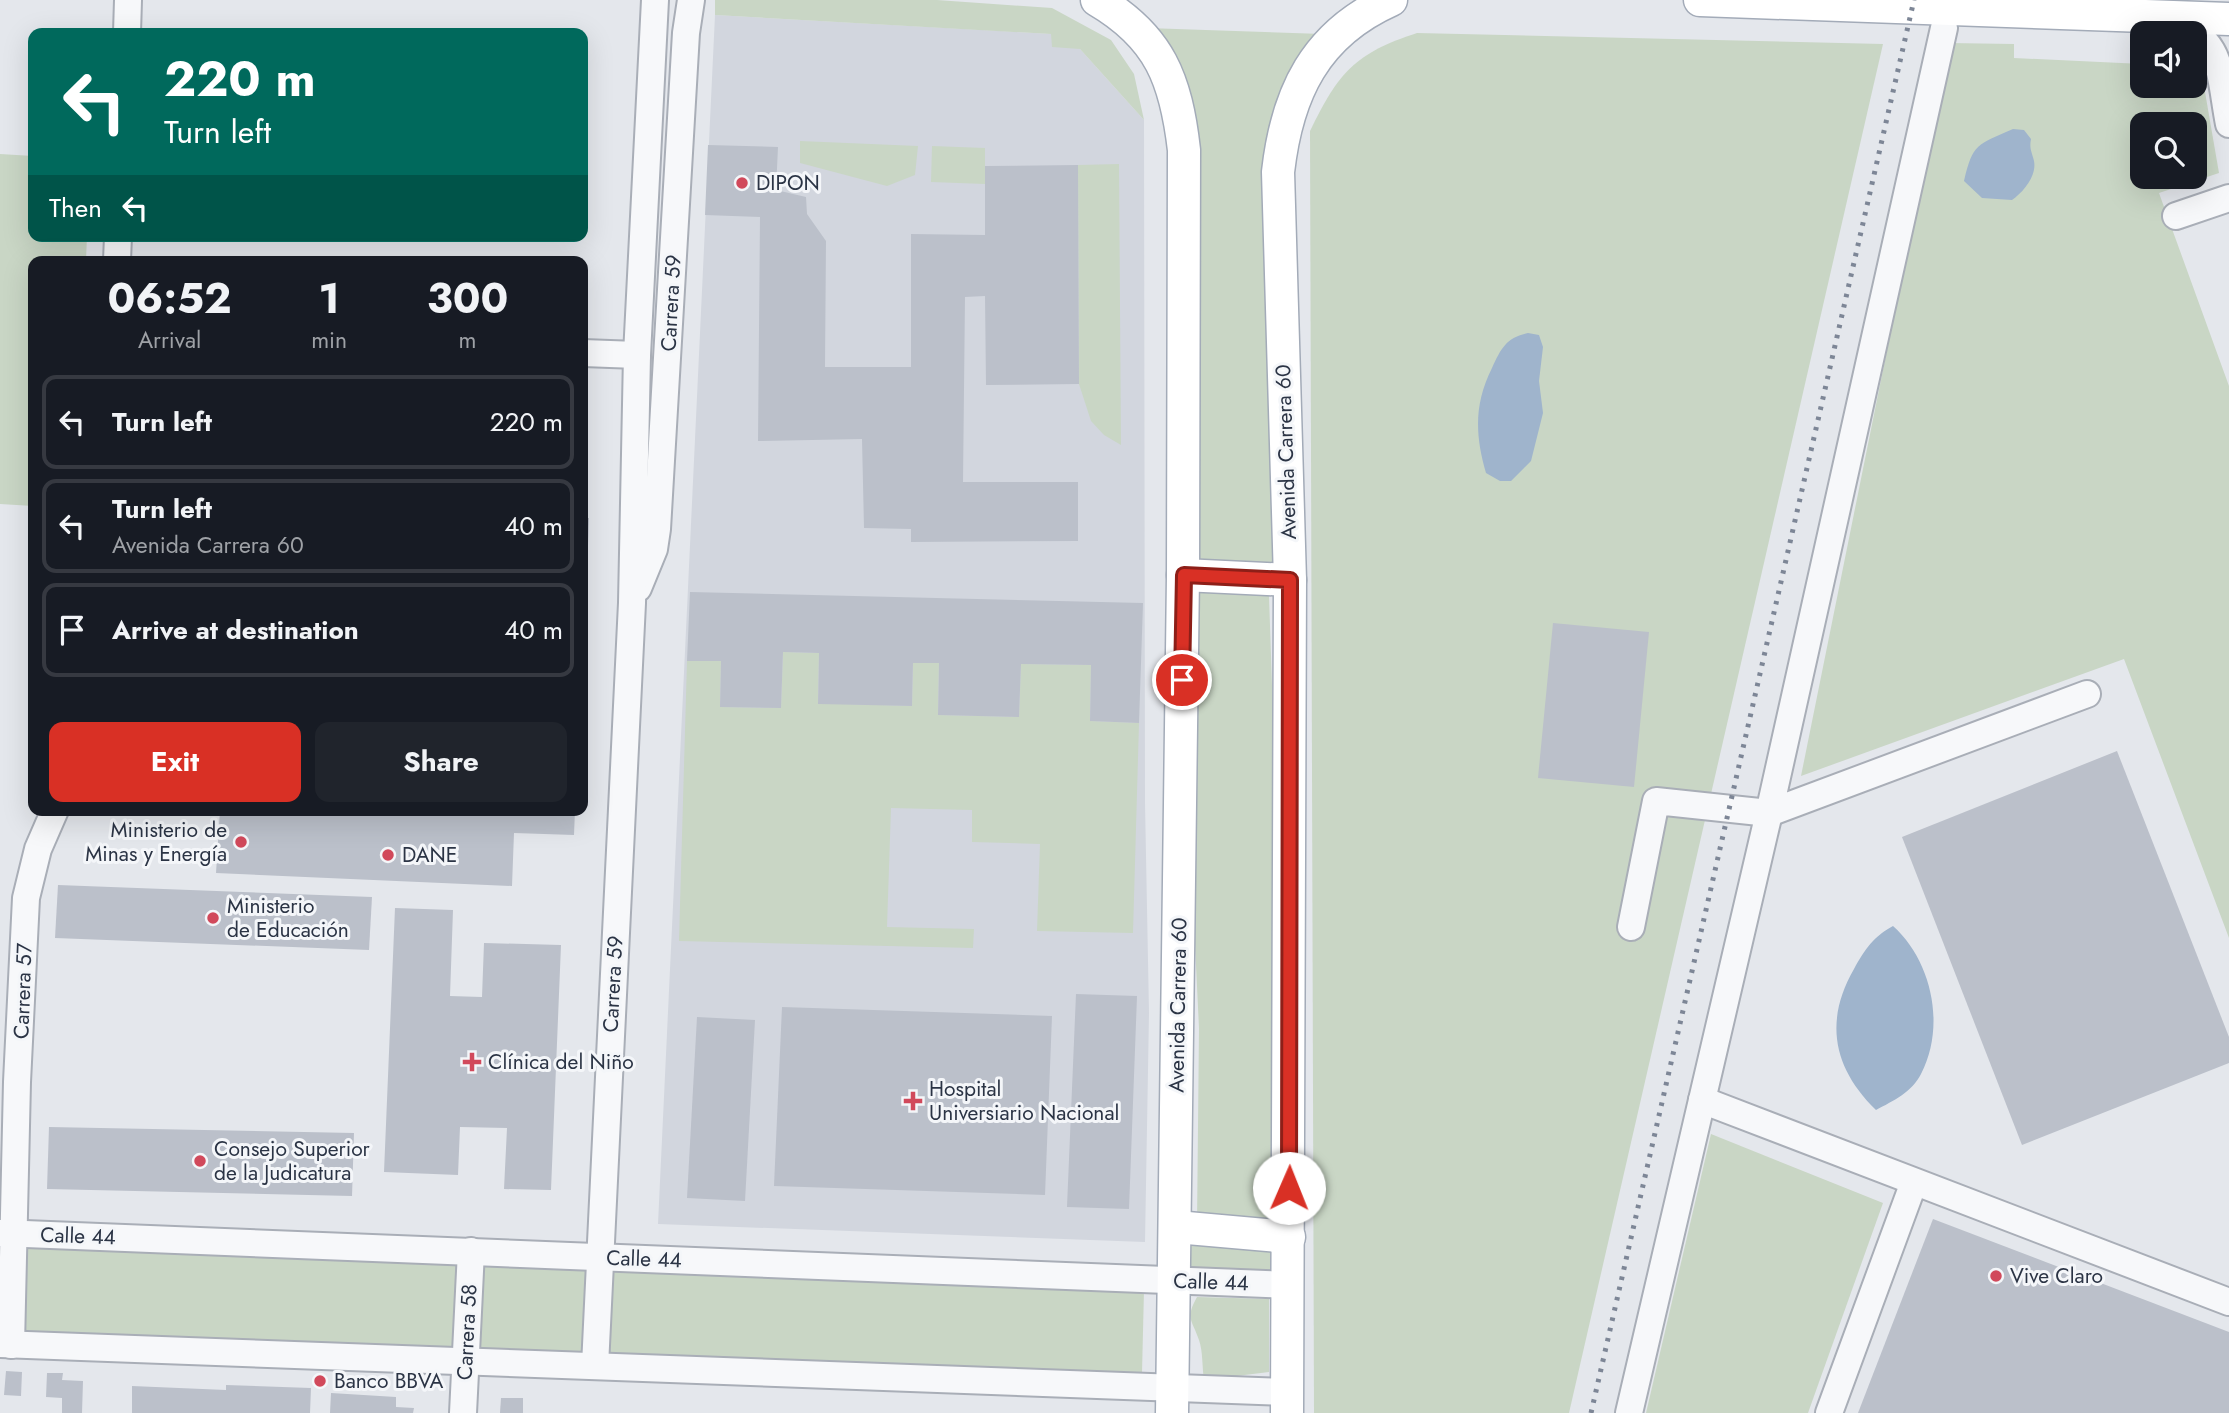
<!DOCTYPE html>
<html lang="en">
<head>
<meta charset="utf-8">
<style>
	:root { --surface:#171b24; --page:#20242c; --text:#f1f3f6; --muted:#9ea1a6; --line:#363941; --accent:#d93025 }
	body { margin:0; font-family:Jost,sans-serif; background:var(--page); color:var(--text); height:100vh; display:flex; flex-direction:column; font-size:26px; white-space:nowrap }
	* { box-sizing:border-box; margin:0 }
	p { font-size:23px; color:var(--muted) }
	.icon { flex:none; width:38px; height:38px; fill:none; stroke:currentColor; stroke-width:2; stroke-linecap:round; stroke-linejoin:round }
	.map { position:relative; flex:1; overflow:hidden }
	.sheet { position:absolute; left:28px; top:256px; width:560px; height:560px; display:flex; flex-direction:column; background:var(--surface); border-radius:14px; box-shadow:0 7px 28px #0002 }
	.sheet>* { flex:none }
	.hud { position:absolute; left:28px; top:28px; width:560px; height:214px; border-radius:14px; box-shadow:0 7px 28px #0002; background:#00695c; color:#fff; overflow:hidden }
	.fabs { position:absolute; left:2130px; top:21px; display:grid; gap:14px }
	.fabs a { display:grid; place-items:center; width:77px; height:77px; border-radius:14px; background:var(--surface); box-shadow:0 7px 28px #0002; font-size:35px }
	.pin { position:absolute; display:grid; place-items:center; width:60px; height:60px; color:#fff; margin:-30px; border:4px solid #fff; border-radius:50%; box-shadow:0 2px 7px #0007 }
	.me { position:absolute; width:77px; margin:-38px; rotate:1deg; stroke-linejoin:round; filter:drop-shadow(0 0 5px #0008) }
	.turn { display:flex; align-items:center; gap:24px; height:147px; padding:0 21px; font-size:32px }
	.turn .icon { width:91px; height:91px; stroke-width:2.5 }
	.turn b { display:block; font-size:49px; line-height:60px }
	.then { display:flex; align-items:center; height:66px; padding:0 21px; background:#0003; gap:14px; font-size:26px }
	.eta { display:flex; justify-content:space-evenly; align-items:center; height:119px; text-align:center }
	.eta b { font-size:42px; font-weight:700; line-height:49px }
	.primary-button { display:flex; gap:14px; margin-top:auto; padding:14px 21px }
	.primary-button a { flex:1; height:80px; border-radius:14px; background:var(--accent); color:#fff; font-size:28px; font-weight:700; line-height:80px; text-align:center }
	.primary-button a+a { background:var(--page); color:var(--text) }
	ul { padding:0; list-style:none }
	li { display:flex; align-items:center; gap:21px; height:94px; margin:0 14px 10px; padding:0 7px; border:4px solid var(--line); border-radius:14px }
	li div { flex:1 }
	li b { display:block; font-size:26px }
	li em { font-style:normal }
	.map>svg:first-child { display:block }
</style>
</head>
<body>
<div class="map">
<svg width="2229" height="1413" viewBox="0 0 2229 1413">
	<rect width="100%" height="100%" fill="#e4e7ec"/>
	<polygon fill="#d2d6de" points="715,15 1052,34 1080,49 1144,120 1145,803 1149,1013 1145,1242 658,1224"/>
	<g fill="#c9d6c5" fill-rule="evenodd">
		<polygon points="715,0 937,0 1052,8 1111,40 1134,74 1144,120 1080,49 1052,47 1051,34 715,15"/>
		<polygon points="1147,28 1323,34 1292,80 1274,565 1211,568 1196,559 1195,155"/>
		<path d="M 1417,33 L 1883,44 L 1569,1413 L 1314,1413 L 1310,131 C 1338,73 1355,53 1417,33 Z"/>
		<path d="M 1949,43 L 2014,44 L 2014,58 L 2142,64 L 2142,86 L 2194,86 L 2195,58 L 2200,63 L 2219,173 L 2159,193 L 2229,386 L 2229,938 L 2124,659 L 1801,776 ZM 2142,124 L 2194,124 L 2194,177 L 2142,177 Z"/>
		<polygon points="800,141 918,146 915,175 887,186 800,163"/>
		<polygon points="932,146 985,148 985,184 931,182"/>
		<polygon points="0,154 33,156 33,236 87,236 86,261 33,261 33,506 0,504"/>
		<polygon points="1119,164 1121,445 1104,435 1091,421 1079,384 1078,165"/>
		<polygon points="1200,586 1264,590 1269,596 1275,775 1273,1226 1197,1224 1199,1028 1190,839 1192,602"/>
		<polygon points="783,652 819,653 818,703 912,706 913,663 939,663 938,715 1019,717 1021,664 1091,665 1090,721 1139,723 1133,933 1037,931 1040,844 972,842 972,810 891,808 887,927 974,929 973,948 679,941 687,661 721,661 720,707 781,708"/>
		<polygon points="1711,1134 1883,1203 1808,1413 1646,1413"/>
		<polygon points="1191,1242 1272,1246 1270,1271 1190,1267"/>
		<polygon points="0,1243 1144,1290 1142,1373 0,1331"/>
		<path d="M 1197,1297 L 1269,1299 L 1269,1372 L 1204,1380 C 1202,1368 1203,1351 1199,1340 C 1192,1319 1185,1319 1197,1297 Z"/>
	</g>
	<g fill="#9fb4cc">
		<path d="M 2013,129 L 2024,130 L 2031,139 C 2029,149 2032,152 2034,161 C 2037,176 2023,192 2012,200 L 1982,198 L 1964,181 C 1973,143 1977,145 2013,129 Z"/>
		<path d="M 1528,333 L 1539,335 L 1543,347 L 1539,381 L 1543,413 L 1531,461 L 1511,481 L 1500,481 L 1486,473 C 1475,435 1474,404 1492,368 C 1501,348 1507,337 1528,333 Z"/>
		<path d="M 1893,926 C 1932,961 1946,1026 1921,1074 C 1912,1092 1893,1101 1876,1110 C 1833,1068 1824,1021 1854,969 C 1865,949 1874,936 1893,926 Z"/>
	</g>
	<g fill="#bbc0ca">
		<polygon points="708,145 778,147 776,190 806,197 807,214 826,241 825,367 911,367 911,234 985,235 985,166 1078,165 1079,384 986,385 985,296 965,297 963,482 1078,482 1078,541 911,542 911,529 864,528 862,439 758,441 760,217 705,215"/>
		<polygon points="583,518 589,518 587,573 583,573"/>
		<polygon points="690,592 1143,603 1139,723 1090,721 1091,665 1021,664 1019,717 938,715 939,663 913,663 912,706 818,704 819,653 783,652 781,708 720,707 721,661 687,661"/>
		<polygon points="1553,623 1649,632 1634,787 1538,778"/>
		<polygon points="2117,751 2229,1037 2229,1063 2022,1145 1902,837"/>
		<polygon points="220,810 575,810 574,835 514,833 512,886 216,873"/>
		<polygon points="58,885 372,897 369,950 55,938"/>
		<polygon points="395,908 453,910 450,996 482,997 484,943 561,945 551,1190 504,1189 507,1128 460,1127 458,1175 384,1172"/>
		<polygon points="1076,994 1137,996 1129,1209 1067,1207"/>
		<polygon points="782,1007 1052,1016 1045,1195 774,1186"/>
		<polygon points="697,1017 755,1020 745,1201 687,1198"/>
		<polygon points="49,1127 354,1133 352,1196 47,1189"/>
		<polygon points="1933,1219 2229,1332 2229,1413 1858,1413"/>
		<polygon points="6,1371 22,1372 21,1396 4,1395"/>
		<polygon points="47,1373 63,1373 62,1380 83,1381 82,1413 62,1413 62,1398 46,1397"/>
		<polygon points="226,1385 311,1388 310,1413 132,1413 132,1386 226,1390"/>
		<polygon points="331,1393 396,1397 396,1407 414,1408 413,1413 330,1413"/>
		<polygon points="501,1398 523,1398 523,1413 500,1413"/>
	</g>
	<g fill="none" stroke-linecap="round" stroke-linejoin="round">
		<defs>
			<g id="minor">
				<path d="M 2167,18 C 2224,38 2219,72 2229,124"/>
				<polyline points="1944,28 1769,813 2087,694"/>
				<polyline points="127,33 128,0"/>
				<polyline points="2176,216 2229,198"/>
				<polyline points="117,261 118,236"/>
				<polyline points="583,353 637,355"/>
				<polyline points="638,588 654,549 657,529 686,33 691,0"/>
				<polyline points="1702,1100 2229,1302"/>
				<polyline points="0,1233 1288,1285"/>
				<polyline points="0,1344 1287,1392"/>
				<polyline points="11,1345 17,1082 26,898 38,849 55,810"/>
				<polyline points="595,1366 632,603 637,355 655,0"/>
				<polyline points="463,1413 471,1251"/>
				<polyline points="1629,1413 1769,813 1656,801 1631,927"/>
				<polyline points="1829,1413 1914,1182"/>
			</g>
			<g id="major">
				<path d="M 1097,0 C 1160,37 1176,80 1184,150 L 1183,575 L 1172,1413"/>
				<polyline points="1700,0 2229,19"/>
				<polyline points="1183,575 1290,580"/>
				<polyline points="1176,1227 1289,1237"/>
				<path d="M 1287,1413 L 1290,580 L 1278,172 C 1287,93 1315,34 1391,0"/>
			</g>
		</defs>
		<use href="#minor" stroke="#a9aeb7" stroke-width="30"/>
		<use href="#major" stroke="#a3abb8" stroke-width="35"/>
		<use href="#minor" stroke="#f7f8fa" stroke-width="26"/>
		<use href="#major" stroke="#fff" stroke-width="32"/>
		<polyline stroke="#7d8696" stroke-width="5" stroke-dasharray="3.5 7" stroke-linecap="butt" points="1591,1413 1914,0"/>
	</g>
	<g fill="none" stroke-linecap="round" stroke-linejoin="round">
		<defs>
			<polyline id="route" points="1182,680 1184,575 1290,580 1289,1188"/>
		</defs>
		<use href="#route" stroke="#8d1f18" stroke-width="18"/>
		<use href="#route" stroke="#d93025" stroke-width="12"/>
	</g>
	<g fill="#d1495b" stroke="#f4f6f9" stroke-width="2.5">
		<circle cx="742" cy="183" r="7"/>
		<circle cx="241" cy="842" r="7"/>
		<circle cx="388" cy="855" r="7"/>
		<circle cx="213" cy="918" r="7"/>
		<path d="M468.5 1051.5h7v7h7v7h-7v7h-7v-7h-7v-7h7z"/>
		<path d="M909.5 1090.5h7v7h7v7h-7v7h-7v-7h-7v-7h7z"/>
		<circle cx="200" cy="1161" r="7"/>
		<circle cx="1996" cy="1276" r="7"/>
		<circle cx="320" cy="1381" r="7"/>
	</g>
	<g text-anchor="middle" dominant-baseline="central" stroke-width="6" stroke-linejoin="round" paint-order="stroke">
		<g font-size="21" fill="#2b3445" stroke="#f4f6f9" text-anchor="start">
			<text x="756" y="183">DIPON</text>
			<text x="227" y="830" text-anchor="end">Ministerio de<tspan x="227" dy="24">Minas y Energía</tspan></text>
			<text x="402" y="855">DANE</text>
			<text x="227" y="906">Ministerio<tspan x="227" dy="24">de Educación</tspan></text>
			<text x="488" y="1062">Clínica del Niño</text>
			<text x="929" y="1089">Hospital<tspan x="929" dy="24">Universiario Nacional</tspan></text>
			<text x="214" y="1149">Consejo Superior<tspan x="214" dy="24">de la Judicatura</tspan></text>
			<text x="2010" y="1276">Vive Claro</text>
			<text x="334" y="1381">Banco BBVA</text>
		</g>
		<g font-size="21" fill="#2b3445" stroke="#f4f6f9">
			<text transform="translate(671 303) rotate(-87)">Carrera 59</text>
			<text transform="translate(1286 452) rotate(-92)">Avenida Carrera 60</text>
			<text transform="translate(613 984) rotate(-87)">Carrera 59</text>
			<text transform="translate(23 991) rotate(-88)">Carrera 57</text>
			<text transform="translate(1178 1005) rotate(-89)">Avenida Carrera 60</text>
			<text transform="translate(78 1236) rotate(2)">Calle 44</text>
			<text transform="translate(644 1259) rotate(2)">Calle 44</text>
			<text transform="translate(1211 1282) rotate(2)">Calle 44</text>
			<text transform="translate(467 1332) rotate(-87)">Carrera 58</text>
		</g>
	</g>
</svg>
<div class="fabs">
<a><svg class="icon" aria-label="sound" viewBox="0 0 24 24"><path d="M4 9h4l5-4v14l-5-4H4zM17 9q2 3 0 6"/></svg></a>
<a><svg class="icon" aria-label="search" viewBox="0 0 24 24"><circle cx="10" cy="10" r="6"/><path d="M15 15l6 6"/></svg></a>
</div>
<div class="pin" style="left:1182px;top:680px;background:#d93025"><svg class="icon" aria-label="arrive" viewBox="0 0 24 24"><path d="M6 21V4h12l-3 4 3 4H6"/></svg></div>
<svg class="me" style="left:1289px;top:1188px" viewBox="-20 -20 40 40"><circle r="19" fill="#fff"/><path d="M0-13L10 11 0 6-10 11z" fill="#d93025"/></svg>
<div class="hud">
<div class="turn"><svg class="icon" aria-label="left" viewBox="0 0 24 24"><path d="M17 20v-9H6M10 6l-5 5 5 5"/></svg><div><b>220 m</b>Turn left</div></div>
<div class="then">Then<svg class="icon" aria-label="left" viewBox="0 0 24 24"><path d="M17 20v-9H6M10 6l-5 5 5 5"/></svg></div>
</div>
<section class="sheet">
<div class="eta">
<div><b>06:52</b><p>Arrival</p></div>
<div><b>1</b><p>min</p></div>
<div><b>300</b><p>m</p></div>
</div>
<ul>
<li><svg class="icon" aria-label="left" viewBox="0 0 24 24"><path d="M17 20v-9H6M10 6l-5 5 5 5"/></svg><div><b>Turn left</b></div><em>220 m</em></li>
<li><svg class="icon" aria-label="left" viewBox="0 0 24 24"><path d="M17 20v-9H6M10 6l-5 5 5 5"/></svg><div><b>Turn left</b><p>Avenida Carrera 60</p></div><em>40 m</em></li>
<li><svg class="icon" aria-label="arrive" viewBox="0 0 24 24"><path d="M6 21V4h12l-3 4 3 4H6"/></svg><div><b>Arrive at destination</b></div><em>40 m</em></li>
</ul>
<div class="primary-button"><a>Exit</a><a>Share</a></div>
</section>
</div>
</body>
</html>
